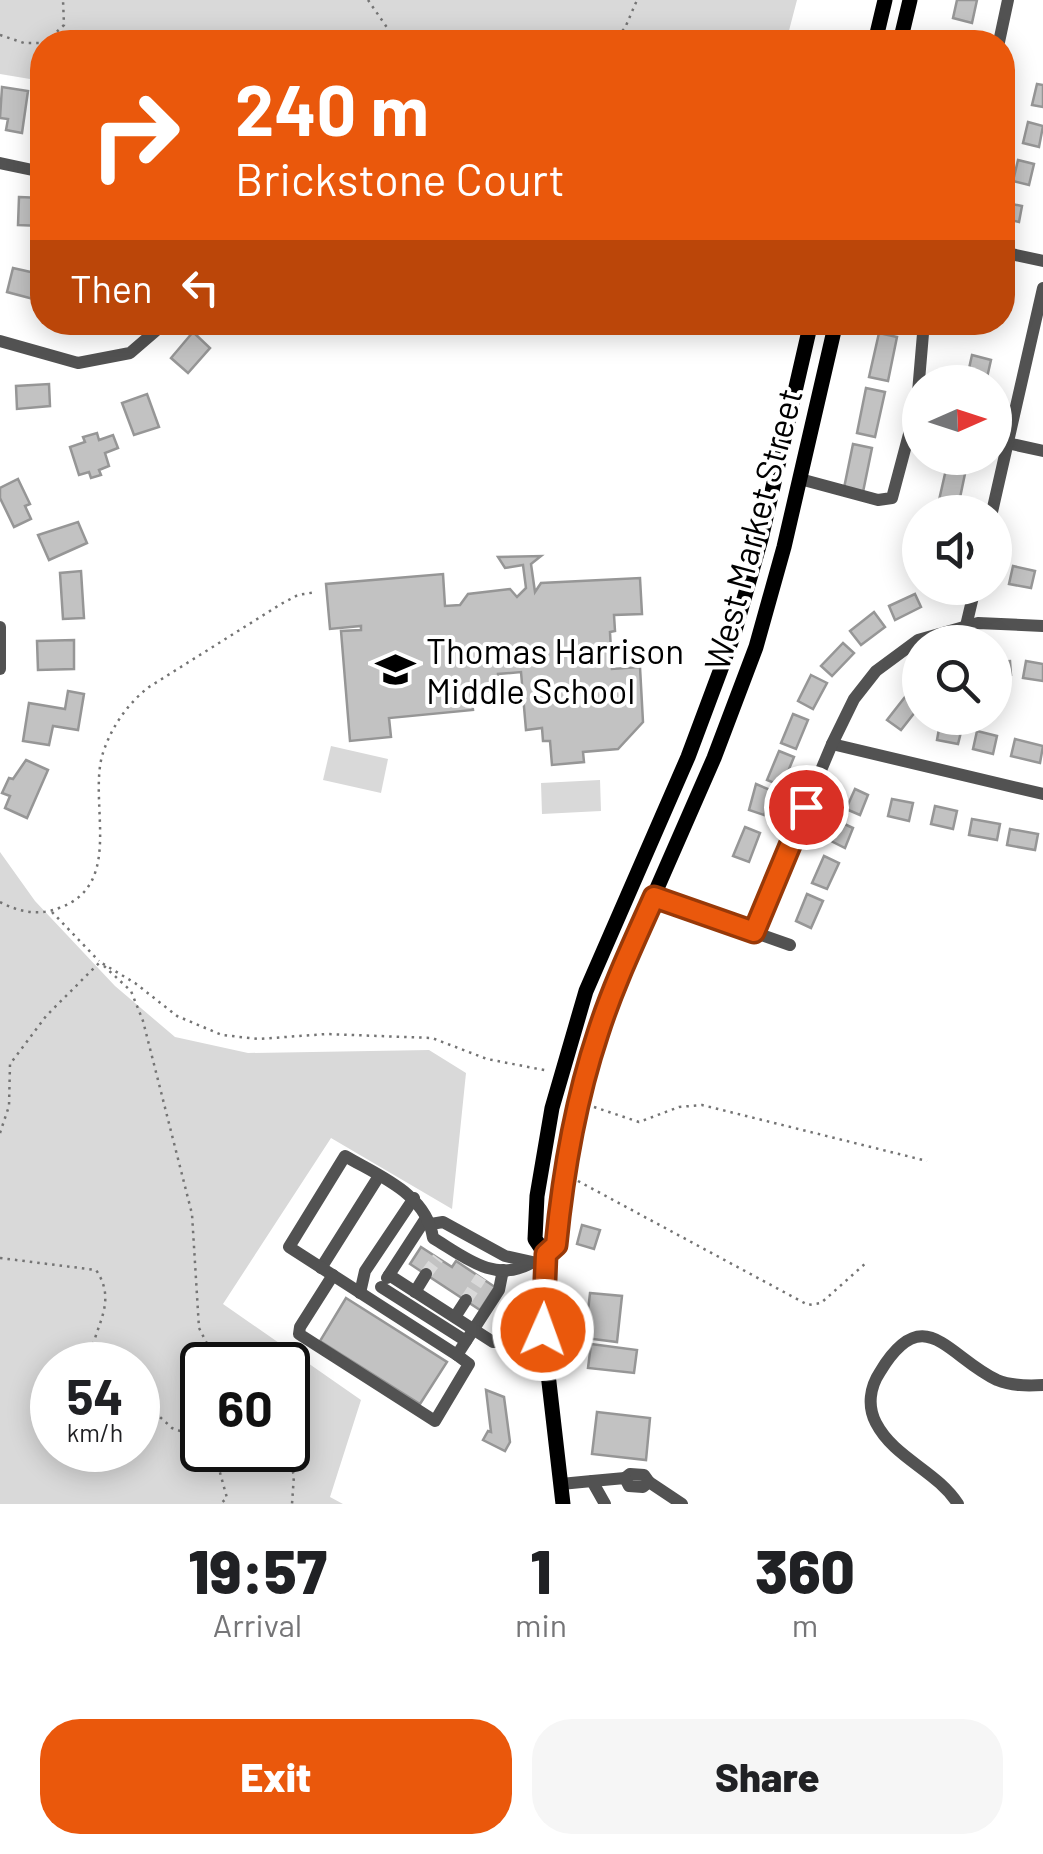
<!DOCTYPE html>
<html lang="en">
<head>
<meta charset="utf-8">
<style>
	:root { --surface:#fff; --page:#f6f6f6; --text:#202124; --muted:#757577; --accent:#ea580c }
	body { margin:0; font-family:Barlow,sans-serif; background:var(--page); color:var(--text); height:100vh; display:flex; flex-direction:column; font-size:38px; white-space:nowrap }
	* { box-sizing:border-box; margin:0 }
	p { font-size:32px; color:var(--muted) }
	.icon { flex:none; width:55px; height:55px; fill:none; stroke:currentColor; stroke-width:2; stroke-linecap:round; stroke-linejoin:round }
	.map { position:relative; height:1504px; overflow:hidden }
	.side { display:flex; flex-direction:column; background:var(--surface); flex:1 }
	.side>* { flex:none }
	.top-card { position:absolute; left:30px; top:30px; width:985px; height:305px; border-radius:40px; box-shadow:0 5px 25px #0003; background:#ea580c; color:#fff; overflow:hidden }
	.needle { width:65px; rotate:87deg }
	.fabs { position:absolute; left:902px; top:365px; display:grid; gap:20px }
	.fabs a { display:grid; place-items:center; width:110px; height:110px; border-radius:50%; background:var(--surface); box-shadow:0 5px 25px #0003; font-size:50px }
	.speed { position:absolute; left:30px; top:1342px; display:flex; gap:20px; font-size:50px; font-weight:700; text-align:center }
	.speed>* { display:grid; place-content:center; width:130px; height:130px; border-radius:50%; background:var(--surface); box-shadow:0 5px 25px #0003; line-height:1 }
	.speed small { font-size:25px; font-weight:400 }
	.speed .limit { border:5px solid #111; border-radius:15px; background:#fff; color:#111 }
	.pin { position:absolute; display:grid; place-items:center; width:85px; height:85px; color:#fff; margin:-42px; border:5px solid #fff; border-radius:50%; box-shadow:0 2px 10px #0007 }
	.me { position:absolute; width:110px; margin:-55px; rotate:2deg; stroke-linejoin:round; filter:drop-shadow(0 0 8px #0008) }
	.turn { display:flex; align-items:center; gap:35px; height:210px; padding:0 40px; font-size:45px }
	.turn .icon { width:130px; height:130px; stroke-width:2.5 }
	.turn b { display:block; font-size:70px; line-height:85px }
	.then { display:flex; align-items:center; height:95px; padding:0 40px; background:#0003; gap:20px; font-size:38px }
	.eta { display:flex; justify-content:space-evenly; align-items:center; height:170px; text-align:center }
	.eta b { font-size:60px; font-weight:800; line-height:70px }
	.button { display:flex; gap:20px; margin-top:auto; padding:20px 40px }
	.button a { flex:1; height:115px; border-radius:40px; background:var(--accent); color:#fff; font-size:40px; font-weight:800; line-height:115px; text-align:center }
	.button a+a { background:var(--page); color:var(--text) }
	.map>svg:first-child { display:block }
</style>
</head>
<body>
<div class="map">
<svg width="1043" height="1504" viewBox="0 0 1043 1504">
	<rect width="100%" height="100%" fill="#fff"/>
	<g fill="#d9d9d9" fill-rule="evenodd">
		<polygon points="0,0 797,0 786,42 42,42 42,81 0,74"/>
		<polygon points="331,746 388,759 381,793 323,780"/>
		<polygon points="600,780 601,811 542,814 541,783"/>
		<path d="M 0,852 L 35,901 L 115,986 L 175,1037 L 248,1053 L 429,1050 L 466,1073 L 452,1209 L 331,1138 L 223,1304 L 361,1400 L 330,1497 L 343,1504 L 0,1504 ZM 52,1365 L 138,1365 L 138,1450 L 52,1450 ZM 202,1365 L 288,1365 L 288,1450 L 202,1450 Z"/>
	</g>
	<g fill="#c2c2c2" stroke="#969696" stroke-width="2.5">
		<polygon points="957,0 977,0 972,23 953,18"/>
		<polygon points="1037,84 1043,85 1043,107 1032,105"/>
		<polygon points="2,87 28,91 22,133 6,130 8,119 0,118"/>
		<polygon points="34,111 42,111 42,133 33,132"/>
		<polygon points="1028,122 1043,126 1039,147 1023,143"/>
		<polygon points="1018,160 1034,164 1029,185 1013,181"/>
		<polygon points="19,197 42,198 42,226 18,225"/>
		<polygon points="1002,202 1022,206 1019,222 1002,218"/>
		<polygon points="13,268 35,273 32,284 41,286 37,300 7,292"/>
		<polygon points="193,332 210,348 188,373 171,358"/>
		<polygon points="879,333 897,337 888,381 869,377"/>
		<polygon points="972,355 991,360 986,382 966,382"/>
		<polygon points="49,384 50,406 17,409 16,386"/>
		<polygon points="866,388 885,392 875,437 857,433"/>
		<polygon points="147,394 159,427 134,435 122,403"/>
		<polygon points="97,433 99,440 113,435 118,448 105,453 109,466 99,470 101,475 91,478 89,472 79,475 70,447 85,442 83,437"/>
		<polygon points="853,444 872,448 863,492 844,488"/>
		<polygon points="947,465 966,469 957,512 937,509"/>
		<polygon points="18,479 30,504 25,506 31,519 14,527 0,498 0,488"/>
		<polygon points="78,522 87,543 49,560 38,535"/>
		<polygon points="541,556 531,564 535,592 541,583 640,578 642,614 614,615 615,631 610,632 612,669 640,667 643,722 618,749 583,752 584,762 552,765 550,741 543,741 542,728 526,730 521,672 498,674 500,691 471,693 473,710 389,718 391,737 350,741 341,631 361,630 361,626 330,629 326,584 443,574 445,606 460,605 468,594 510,589 517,597 526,588 523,565 505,568 498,557"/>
		<polygon points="1013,566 1035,571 1031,588 1009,584"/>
		<polygon points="81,571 84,618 63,619 60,573"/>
		<polygon points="915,594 921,607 895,620 889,606"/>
		<polygon points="874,612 885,627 861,645 850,631"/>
		<polygon points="74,640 74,669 38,670 37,641"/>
		<polygon points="843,643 854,653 832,676 821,666"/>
		<polygon points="1010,661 1011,675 995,677 995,662"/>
		<polygon points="1026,661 1043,664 1043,681 1023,678"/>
		<polygon points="811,675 827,683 813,709 798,701"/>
		<polygon points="68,691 84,694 78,730 53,726 49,745 23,741 29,703 65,709"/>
		<polygon points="905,697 919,707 901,730 887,720"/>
		<polygon points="793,714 808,720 796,749 781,743"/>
		<polygon points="940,723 962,728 958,744 937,740"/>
		<polygon points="977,731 997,736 993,754 973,749"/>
		<polygon points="1015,739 1043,746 1040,763 1011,756"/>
		<polygon points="779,751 794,757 782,786 767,780"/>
		<polygon points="26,760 48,770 27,818 5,808 10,796 2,793 9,778 13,779"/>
		<polygon points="756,784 775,792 764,815 749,810"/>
		<polygon points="855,789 868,795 860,815 846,809"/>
		<polygon points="892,799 913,803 909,821 888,816"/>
		<polygon points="935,806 957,811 953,829 931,824"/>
		<polygon points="972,819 1000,824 997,840 969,835"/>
		<polygon points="840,822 853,828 845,848 831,841"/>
		<polygon points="745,827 760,833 749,862 733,856"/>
		<polygon points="1010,829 1038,834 1035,850 1007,845"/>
		<polygon points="824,856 839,863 827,889 812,883"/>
		<polygon points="807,894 823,901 811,928 796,921"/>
		<polygon points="582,1225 600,1230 594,1249 577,1244"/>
		<polygon points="421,1247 452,1267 456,1261 495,1287 480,1310 410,1264"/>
		<polygon points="590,1293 622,1296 617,1342 585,1338"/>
		<polygon points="346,1298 447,1362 420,1404 320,1341"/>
		<polygon points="591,1344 637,1350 634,1373 588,1368"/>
		<polygon points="486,1390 504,1397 510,1442 505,1451 483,1440 488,1431 491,1432"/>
		<polygon points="597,1412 650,1418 646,1460 592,1454"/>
	</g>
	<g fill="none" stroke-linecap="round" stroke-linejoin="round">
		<g stroke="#d9d9d9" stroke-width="12" stroke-dasharray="12 6" stroke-linecap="butt">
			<polyline points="426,1274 438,1258"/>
			<polyline points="466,1300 481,1277"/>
		</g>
		<g stroke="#747474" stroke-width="2.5" stroke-dasharray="2.5 5" stroke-linecap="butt">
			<polyline points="368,0 397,42"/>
			<polyline points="0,35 24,43 42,43"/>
			<polyline points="46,42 64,25 63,0"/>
			<polyline points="612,42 625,28 637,0"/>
			<path d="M 0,902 C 19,912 39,916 59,908 C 124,885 89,806 102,756 C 110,729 127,704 149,687 L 281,604 L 298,595 L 316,592"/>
			<polyline points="52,912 99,961"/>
			<polyline points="104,966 131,991 143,1021 192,1214 199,1328 218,1365"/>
			<polyline points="594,1107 639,1122 679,1107 702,1105 927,1161"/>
			<polyline points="0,1133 9,1106 10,1064 46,1016 100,962 135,983 177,1016 222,1035 259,1039 326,1034 432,1038 487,1059 549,1071"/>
			<polyline points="578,1181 808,1305 821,1303 867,1262"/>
			<path d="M 0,1258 L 96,1270 C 120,1305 90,1330 90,1365"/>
			<polyline points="138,1397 172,1428 202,1439"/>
			<polyline points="220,1450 219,1469 227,1498 220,1504"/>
			<polyline points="285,1450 294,1475 292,1504"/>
		</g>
		<g stroke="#525252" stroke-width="12">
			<polyline points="999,42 1008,0"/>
			<polyline points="0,163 42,172"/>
			<polyline points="1002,252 1043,261"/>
			<polyline points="0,341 78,363 130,353 166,322"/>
			<polyline points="1007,443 1043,451"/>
			<polyline points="800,479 878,500 892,498 917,404 924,322"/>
			<polyline points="992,512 1043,288"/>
			<polyline points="966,626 975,588"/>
			<polyline points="0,627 0,669"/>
			<polyline points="832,744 1043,794"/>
			<polyline points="653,897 790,945"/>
			<polyline points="753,932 832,744 854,699 876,671 918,640 978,623 1043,626"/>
			<polyline points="431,1224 443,1222 505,1256 537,1263"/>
			<polyline points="321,1268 379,1176"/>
			<polyline points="333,1275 300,1327 299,1334 435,1421 469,1364 457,1355 499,1290 503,1270"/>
			<polyline points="389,1275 493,1342 545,1342"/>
			<polyline points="387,1278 426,1218"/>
			<polyline points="381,1287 466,1341"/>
			<polyline points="415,1292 426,1274"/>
			<polyline points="360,1293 365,1271 414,1198"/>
			<polyline points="455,1317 466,1300"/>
			<path d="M 457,1355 L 289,1247 L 345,1156 C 379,1176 427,1194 433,1238 C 463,1256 495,1284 531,1263"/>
			<polyline points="625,1478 630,1474 644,1475 649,1482"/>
			<polyline points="592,1481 625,1478 629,1486 643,1487 649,1482 682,1504"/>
			<polyline points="561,1484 592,1481 605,1504"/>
			<path d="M 958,1504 C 937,1471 894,1458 876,1423 C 867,1406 870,1387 880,1372 C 924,1299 948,1357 997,1380 C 1012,1386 1027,1386 1043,1385"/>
		</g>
		<g stroke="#000" stroke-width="15">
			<polyline points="875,42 885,0"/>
			<polyline points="900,42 910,0"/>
			<polyline points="545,1254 557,1245 570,1139 592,1050 616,982 714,758 756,647 784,547 836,322"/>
			<polyline points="563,1504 543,1330 545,1254 535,1239 537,1196 552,1108 586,991 688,757 734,634 761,539 811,322"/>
		</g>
	</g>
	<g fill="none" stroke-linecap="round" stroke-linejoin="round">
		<defs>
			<path id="route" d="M 543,1330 L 546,1254 L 556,1245 C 563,1173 575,1102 598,1033 C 613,986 634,942 654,897 L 754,932 L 806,807"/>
		</defs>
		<use href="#route" stroke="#983908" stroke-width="25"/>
		<use href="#route" stroke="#ea580c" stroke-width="18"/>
	</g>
	<defs>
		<symbol id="school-bare" viewBox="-9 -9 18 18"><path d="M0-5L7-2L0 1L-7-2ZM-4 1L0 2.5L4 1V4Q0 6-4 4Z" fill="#000" stroke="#fff" stroke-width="2.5" paint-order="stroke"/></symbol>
	</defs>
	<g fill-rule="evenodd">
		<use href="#school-bare" x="368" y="642" width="55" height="55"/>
	</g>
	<g text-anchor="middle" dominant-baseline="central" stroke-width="8" stroke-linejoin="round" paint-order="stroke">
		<g font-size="35" fill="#000" stroke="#fff">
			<text transform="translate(752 529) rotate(-75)">West Market Street</text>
		</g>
		<g font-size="35" fill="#000" stroke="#fff" text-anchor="start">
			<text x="426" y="650">Thomas Harrison<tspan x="426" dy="40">Middle School</tspan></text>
		</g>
	</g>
</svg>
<div class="fabs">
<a><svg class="needle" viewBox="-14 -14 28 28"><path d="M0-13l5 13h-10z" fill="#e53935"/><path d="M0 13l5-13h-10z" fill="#757577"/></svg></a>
<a><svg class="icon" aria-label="sound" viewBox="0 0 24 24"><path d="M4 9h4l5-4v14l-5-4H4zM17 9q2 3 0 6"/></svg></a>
<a><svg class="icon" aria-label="search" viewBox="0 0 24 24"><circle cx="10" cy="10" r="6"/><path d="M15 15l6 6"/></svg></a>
</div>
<div class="speed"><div>54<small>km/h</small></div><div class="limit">60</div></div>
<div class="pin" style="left:806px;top:807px;background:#d93025"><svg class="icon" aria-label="arrive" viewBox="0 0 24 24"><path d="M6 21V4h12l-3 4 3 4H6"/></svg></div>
<svg class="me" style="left:543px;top:1330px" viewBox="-20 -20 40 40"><circle r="17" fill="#ea580c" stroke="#fff" stroke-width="3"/><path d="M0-11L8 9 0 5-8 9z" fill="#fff"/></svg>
<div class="top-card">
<div class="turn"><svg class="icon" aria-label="right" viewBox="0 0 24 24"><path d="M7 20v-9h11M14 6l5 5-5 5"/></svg><div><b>240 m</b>Brickstone Court</div></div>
<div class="then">Then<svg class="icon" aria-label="left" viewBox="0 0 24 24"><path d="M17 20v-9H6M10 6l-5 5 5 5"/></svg></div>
</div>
</div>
<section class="side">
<div class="eta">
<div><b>19:57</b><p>Arrival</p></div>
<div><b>1</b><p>min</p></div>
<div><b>360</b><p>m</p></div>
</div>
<div class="button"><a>Exit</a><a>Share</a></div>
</section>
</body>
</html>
